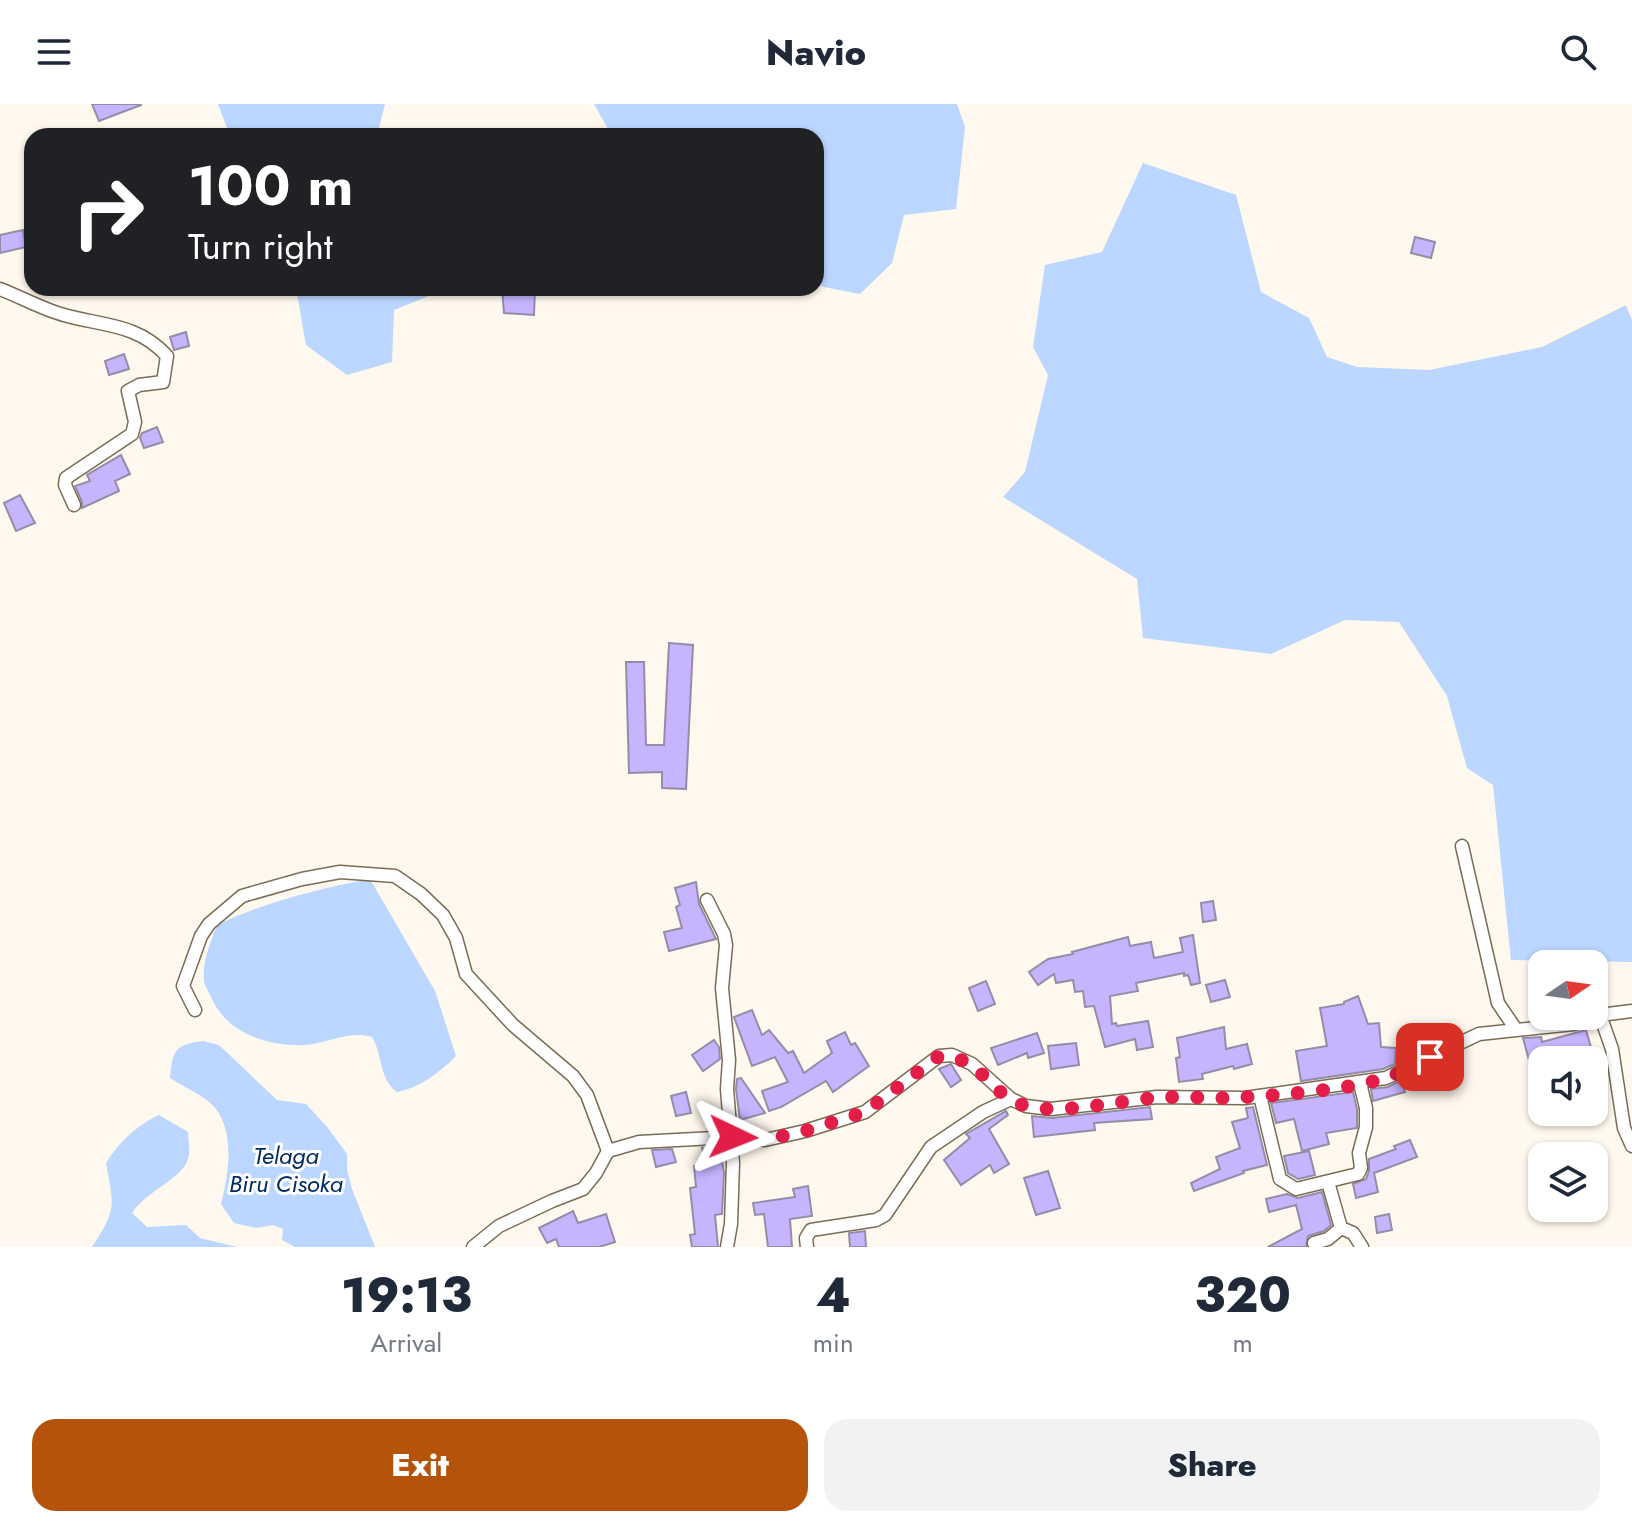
<!DOCTYPE html>
<html lang="en">
<head>
<meta charset="utf-8">
<style>
	:root { --surface:#fff; --page:#f2f2f3; --text:#1f2937; --muted:#747a83; --accent:#b45309 }
	body { margin:0; font-family:Jost,sans-serif; background:var(--page); color:var(--text); height:100vh; display:flex; flex-direction:column; font-size:30px; white-space:nowrap }
	* { box-sizing:border-box; margin:0 }
	p { font-size:26px; color:var(--muted) }
	.icon { flex:none; width:44px; height:44px; fill:none; stroke:currentColor; stroke-width:2; stroke-linecap:round; stroke-linejoin:round }
	.map { position:relative; height:1143px; overflow:hidden }
	.sheet { display:flex; flex-direction:column; background:var(--surface); flex:1 }
	.sheet>* { flex:none }
	.guide { position:absolute; left:24px; top:24px; width:800px; height:168px; border-radius:24px; box-shadow:0 2px 6px #0004; background:#202124; color:#fff; overflow:hidden }
	.needle { width:52px; rotate:77deg }
	.buttons { position:absolute; left:1528px; top:846px; display:grid; gap:16px }
	.buttons a { display:grid; place-items:center; width:80px; height:80px; border-radius:16px; background:var(--surface); box-shadow:0 2px 6px #0004; font-size:40px }
	.pin { position:absolute; display:grid; place-items:center; width:68px; height:68px; color:#fff; margin:-34px; border-radius:16px; box-shadow:0 4px 12px #0006 }
	.me { position:absolute; width:88px; margin:-44px; rotate:92deg; stroke-linejoin:round; filter:drop-shadow(0 0 6px #0008) }
	.turn { display:flex; align-items:center; gap:28px; height:168px; padding:0 32px; font-size:36px }
	.turn .icon { width:104px; height:104px; stroke-width:2.5 }
	.turn b { display:block; font-size:56px; line-height:68px }
	.eta { display:flex; justify-content:space-evenly; align-items:center; height:136px; text-align:center }
	.eta b { font-size:48px; font-weight:800; line-height:56px }
	.button { display:flex; gap:16px; margin-top:auto; padding:16px 32px }
	.button a { flex:1; height:92px; border-radius:24px; background:var(--accent); color:#fff; font-size:32px; font-weight:800; line-height:92px; text-align:center }
	.button a+a { background:var(--page); color:var(--text) }
	header { display:flex; justify-content:space-between; align-items:center; height:104px; padding:0 32px; background:var(--surface); font-size:36px; font-weight:800 }
	.map>svg:first-child { display:block }
</style>
</head>
<body>
<header><svg class="icon" aria-label="menu" viewBox="0 0 24 24"><path d="M4 6h16M4 12h16M4 18h16"/></svg>Navio<svg class="icon" aria-label="search" viewBox="0 0 24 24"><circle cx="10" cy="10" r="6"/><path d="M15 15l6 6"/></svg></header>
<div class="map">
<svg width="1632" height="1143" viewBox="0 0 1632 1143">
	<rect width="100%" height="100%" fill="#fff8ee"/>
	<g fill="#bbd6ff">
		<polygon points="218,0 385,0 377,32 230,32"/>
		<polygon points="594,0 957,0 965,23 956,105 904,111 892,159 860,190 824,183 816,179 816,32 612,32"/>
		<polygon points="1143,59 1236,91 1261,188 1309,214 1327,253 1357,263 1429,266 1542,243 1626,201 1632,216 1632,858 1511,856 1493,681 1467,664 1447,592 1399,518 1345,516 1271,550 1143,534 1137,475 1003,393 1025,368 1048,271 1033,243 1045,161 1102,148"/>
		<polygon points="296,184 445,184 446,185 394,206 392,258 347,271 306,241"/>
		<path d="M 370,775 L 435,887 L 456,952 C 439,969 421,983 397,988 C 379,975 383,952 372,933 C 351,926 327,939 305,941 C 268,943 226,929 211,893 C 209,888 204,881 204,876 C 202,858 211,837 217,821 C 266,798 317,785 370,775 Z"/>
		<path d="M 203,937 L 219,941 L 277,996 L 306,1000 L 328,1024 L 347,1050 L 347,1066 L 352,1085 L 375,1143 L 295,1143 L 282,1136 L 283,1125 L 273,1121 L 256,1124 L 234,1119 L 221,1100 C 229,1069 237,1020 208,997 C 197,988 182,982 170,974 C 173,946 174,941 203,937 Z"/>
		<path d="M 159,1011 L 188,1028 C 188,1036 191,1047 188,1055 C 182,1075 146,1087 132,1109 L 147,1123 L 186,1121 L 200,1134 L 237,1143 L 92,1143 C 117,1105 114,1103 106,1059 C 120,1037 136,1022 159,1011 Z"/>
	</g>
	<g fill="#c6b4ff" stroke="#938da7" stroke-width="2">
		<polygon points="92,0 141,0 141,1 99,17"/>
		<polygon points="23,126 26,143 0,149 0,131"/>
		<polygon points="1415,133 1435,138 1431,154 1411,149"/>
		<polygon points="502,184 535,184 534,211 504,209"/>
		<polygon points="186,228 189,242 174,246 170,233"/>
		<polygon points="124,250 129,265 109,271 105,257"/>
		<polygon points="157,323 163,338 144,344 140,334 142,329"/>
		<polygon points="121,351 130,370 115,377 119,387 82,404 82,398 75,382 90,377 87,371"/>
		<polygon points="20,391 35,419 16,427 4,399"/>
		<polygon points="669,539 693,541 686,685 662,684 662,668 629,669 626,558 644,558 646,641 664,641"/>
		<polygon points="696,778 699,800 716,835 669,847 664,828 682,824 676,803 680,801 675,784"/>
		<polygon points="1213,797 1216,816 1203,818 1201,799"/>
		<polygon points="1193,831 1200,879 1191,881 1188,871 1184,872 1184,869 1136,879 1138,887 1110,892 1112,920 1116,919 1117,922 1148,917 1153,943 1137,946 1135,935 1105,943 1094,902 1085,903 1083,887 1075,888 1073,876 1056,879 1054,870 1038,881 1029,868 1048,855 1073,850 1072,848 1128,833 1130,842 1151,838 1154,854 1183,848 1180,834"/>
		<polygon points="1225,876 1230,893 1211,898 1206,881"/>
		<polygon points="986,877 995,900 978,907 969,884"/>
		<polygon points="1358,892 1368,920 1379,919 1381,943 1396,944 1395,960 1383,965 1301,977 1296,947 1327,942 1320,904 1344,900 1344,898"/>
		<polygon points="752,906 762,931 769,926 788,949 793,947 804,969 832,949 827,937 845,928 851,941 855,939 869,962 833,988 826,977 781,1003 769,1007 762,987 788,978 775,953 752,962 734,913"/>
		<polygon points="1224,923 1226,945 1247,940 1252,960 1234,965 1233,962 1202,970 1203,975 1179,978 1176,954 1180,953 1177,934"/>
		<polygon points="1586,926 1593,950 1571,956 1542,956 1542,989 1538,990 1523,934 1541,933 1542,938"/>
		<polygon points="1037,929 1044,949 1028,954 1027,949 998,961 991,944"/>
		<polygon points="714,936 719,943 720,955 703,967 692,951"/>
		<polygon points="1076,939 1079,961 1051,965 1048,942"/>
		<polygon points="951,960 961,976 951,983 939,965"/>
		<polygon points="741,974 765,1009 740,1016 736,985 737,975"/>
		<polygon points="1402,976 1405,988 1373,997 1371,985 1388,983"/>
		<polygon points="686,988 691,1009 676,1012 671,992"/>
		<polygon points="1353,988 1357,1005 1357,1024 1326,1029 1329,1040 1302,1047 1294,1015 1276,1019 1271,999"/>
		<polygon points="1150,1003 1152,1015 1094,1019 1095,1026 1034,1033 1032,1012 1052,1014"/>
		<polygon points="1253,1003 1267,1061 1243,1067 1244,1069 1194,1087 1191,1079 1220,1065 1216,1053 1240,1044 1232,1018 1248,1014 1246,1004"/>
		<polygon points="1006,1007 1008,1011 989,1025 1009,1060 994,1069 990,1061 961,1081 944,1056 970,1034 966,1030"/>
		<polygon points="1410,1036 1417,1053 1374,1069 1378,1088 1356,1094 1353,1080 1366,1075 1369,1067 1369,1055 1396,1045 1394,1042"/>
		<polygon points="720,1043 724,1069 722,1110 715,1111 718,1143 692,1143 690,1131 695,1130 690,1084 696,1083 694,1062 706,1061 702,1044"/>
		<polygon points="672,1045 676,1058 656,1063 652,1046"/>
		<polygon points="1309,1047 1315,1071 1298,1075 1288,1069 1284,1052"/>
		<polygon points="1048,1067 1060,1104 1036,1111 1024,1074"/>
		<polygon points="808,1082 812,1112 790,1115 792,1143 768,1143 764,1110 755,1111 753,1099 795,1093 793,1085"/>
		<polygon points="1322,1088 1331,1121 1324,1127 1308,1132 1306,1143 1268,1143 1302,1125 1296,1101 1269,1108 1266,1095 1287,1090 1298,1094"/>
		<polygon points="573,1107 578,1119 606,1110 615,1138 599,1143 559,1143 556,1135 547,1139 539,1124"/>
		<polygon points="1389,1110 1392,1126 1377,1129 1375,1113"/>
		<polygon points="865,1127 866,1143 850,1143 849,1129"/>
	</g>
	<g fill="none" stroke-linecap="round" stroke-linejoin="round">
		<defs>
			<g id="minor">
				<path d="M 0,185 C 21,193 42,205 64,211 C 102,222 137,219 167,252 L 163,278 L 139,281 L 128,287 L 135,318 L 132,330 L 66,374 L 65,381 L 74,401"/>
				<polyline points="1462,742 1498,899 1515,924"/>
				<polyline points="707,796 724,830 726,841 722,884 729,956 727,985 733,1059 731,1120 727,1143"/>
				<polyline points="195,906 183,882 201,832 209,820 242,792 302,775 340,768 395,772 421,790 443,811 456,834 466,870 513,921 573,972 587,991 608,1047 596,1069 583,1085 552,1097 499,1122 473,1143"/>
				<polyline points="1600,911 1612,945 1624,1024 1632,1042"/>
				<polyline points="1260,992 1280,1075 1296,1085 1358,1070 1361,1064 1359,1049 1366,1023 1366,1004 1360,979"/>
				<polyline points="608,1047 639,1038 733,1033 765,1036 805,1027 865,1008 939,952 952,951 972,960 1011,995 1026,1002 1051,1005 1157,993 1245,994 1386,974 1479,930 1574,920 1600,911 1632,907"/>
				<polyline points="1341,1124 1353,1129 1362,1143"/>
				<polyline points="1314,1139 1328,1135 1341,1124 1328,1078"/>
				<polyline points="807,1143 806,1134 811,1126 876,1116 885,1111 931,1043 983,1008 1011,995"/>
			</g>
		</defs>
		<use href="#minor" stroke="#7a6c55" stroke-width="15"/>
		<use href="#minor" stroke="#fff" stroke-width="12"/>
	</g>
	<g fill="none" stroke-linecap="round" stroke-linejoin="round">
		<path stroke="#e11d48" stroke-width="14" stroke-dasharray="0 25.2" d="M 733,1033 L 765,1036 L 805,1027 L 865,1008 L 939,952 C 982,951 990,993 1026,1002 C 1060,1011 1118,997 1154,994 C 1185,991 1216,996 1246,993 C 1285,991 1350,985 1386,974 C 1401,969 1416,960 1430,953"/>
	</g>
	<g text-anchor="middle" dominant-baseline="central" stroke-width="6" stroke-linejoin="round" paint-order="stroke">
		<g font-size="24" font-style="italic" fill="#012a63" stroke="#fff">
			<text x="286" y="1051">Telaga<tspan x="286" dy="28">Biru Cisoka</tspan></text>
		</g>
	</g>
</svg>
<div class="buttons">
<a><svg class="needle" viewBox="-14 -14 28 28"><path d="M0-13l5 13h-10z" fill="#e53935"/><path d="M0 13l5-13h-10z" fill="#747a83"/></svg></a>
<a><svg class="icon" aria-label="sound" viewBox="0 0 24 24"><path d="M4 9h4l5-4v14l-5-4H4zM17 9q2 3 0 6"/></svg></a>
<a><svg class="icon" aria-label="layers" viewBox="0 0 24 24"><path d="M12 4l9 5-9 5-9-5zM3 14l9 5 9-5"/></svg></a>
</div>
<div class="pin" style="left:1430px;top:953px;background:#d93025"><svg class="icon" aria-label="arrive" viewBox="0 0 24 24"><path d="M6 21V4h12l-3 4 3 4H6"/></svg></div>
<svg class="me" style="left:733px;top:1033px" viewBox="-20 -20 40 40"><path d="M0-17L14 15 0 8-14 15z" fill="#e11d48" stroke="#fff" stroke-width="4"/></svg>
<div class="guide">
<div class="turn"><svg class="icon" aria-label="right" viewBox="0 0 24 24"><path d="M7 20v-9h11M14 6l5 5-5 5"/></svg><div><b>100 m</b>Turn right</div></div>
</div>
</div>
<section class="sheet">
<div class="eta">
<div><b>19:13</b><p>Arrival</p></div>
<div><b>4</b><p>min</p></div>
<div><b>320</b><p>m</p></div>
</div>
<div class="button"><a>Exit</a><a>Share</a></div>
</section>
</body>
</html>
